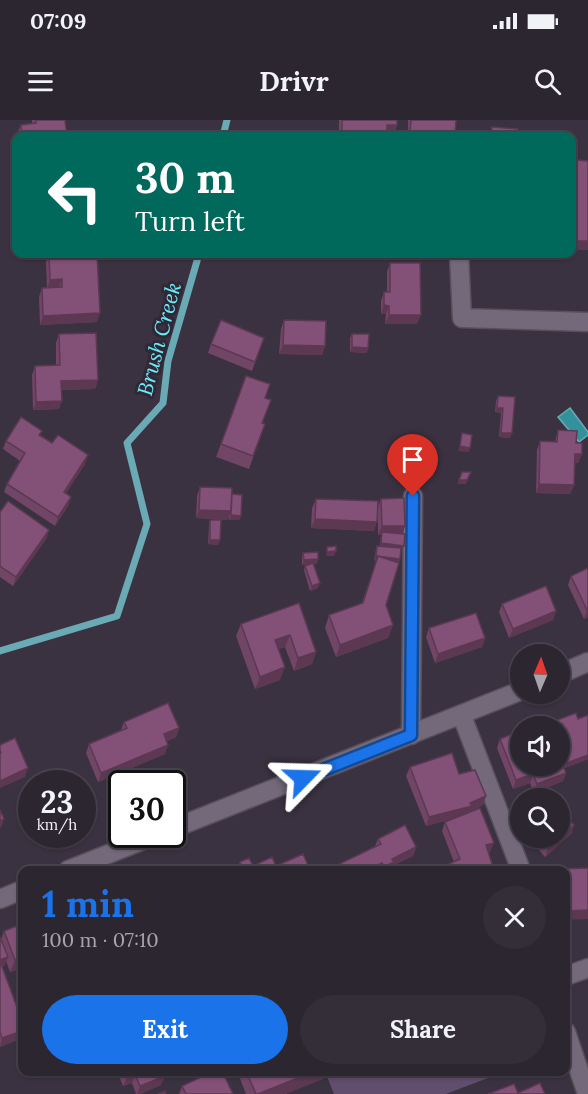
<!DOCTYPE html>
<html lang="en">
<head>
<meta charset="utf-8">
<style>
	:root { --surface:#2c2631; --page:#342e39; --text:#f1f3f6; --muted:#a6a5ab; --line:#48434d; --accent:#1a73e8 }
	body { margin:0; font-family:Lora,serif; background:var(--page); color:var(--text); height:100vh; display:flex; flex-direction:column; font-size:22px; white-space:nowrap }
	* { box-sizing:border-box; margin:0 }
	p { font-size:20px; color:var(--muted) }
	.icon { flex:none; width:33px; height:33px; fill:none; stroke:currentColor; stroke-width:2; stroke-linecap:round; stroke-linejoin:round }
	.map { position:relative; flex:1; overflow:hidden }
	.details { position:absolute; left:18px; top:746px; width:552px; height:210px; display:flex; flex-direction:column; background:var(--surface); border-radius:12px; box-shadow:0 2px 4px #0004,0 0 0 2px var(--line) }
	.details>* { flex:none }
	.hud { position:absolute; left:12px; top:12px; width:564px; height:126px; border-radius:12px; box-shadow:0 2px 4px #0004,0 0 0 2px var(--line); background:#00695c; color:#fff; overflow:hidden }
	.needle { width:39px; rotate:2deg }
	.tools { position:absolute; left:510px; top:524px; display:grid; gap:12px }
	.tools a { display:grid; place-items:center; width:60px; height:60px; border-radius:50%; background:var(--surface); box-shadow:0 2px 4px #0004,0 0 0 2px var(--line); font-size:30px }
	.speed { position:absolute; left:18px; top:650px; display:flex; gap:12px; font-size:30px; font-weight:700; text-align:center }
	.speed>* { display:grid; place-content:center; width:78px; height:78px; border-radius:50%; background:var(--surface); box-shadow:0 2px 4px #0004,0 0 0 2px var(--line); line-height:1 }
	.speed small { font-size:15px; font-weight:400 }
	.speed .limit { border:3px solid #111; border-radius:9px; background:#fff; color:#111 }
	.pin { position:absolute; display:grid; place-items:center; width:51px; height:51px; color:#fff; margin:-62px -26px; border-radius:50% 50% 50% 0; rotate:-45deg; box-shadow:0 0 6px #0007 }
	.pin .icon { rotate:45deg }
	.me { position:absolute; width:66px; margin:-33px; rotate:68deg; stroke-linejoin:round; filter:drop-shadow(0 0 4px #0008) }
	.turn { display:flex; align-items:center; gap:21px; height:126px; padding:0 24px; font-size:27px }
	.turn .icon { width:78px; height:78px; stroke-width:2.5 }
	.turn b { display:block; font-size:42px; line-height:51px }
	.round { display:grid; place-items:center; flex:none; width:63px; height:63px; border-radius:32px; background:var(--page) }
	.head { display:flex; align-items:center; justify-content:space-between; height:102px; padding:0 24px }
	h1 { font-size:36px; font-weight:700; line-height:45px; color:var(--accent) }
	.button { display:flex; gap:12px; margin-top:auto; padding:12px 24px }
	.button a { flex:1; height:69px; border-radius:36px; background:var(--accent); color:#fff; font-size:24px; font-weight:700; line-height:69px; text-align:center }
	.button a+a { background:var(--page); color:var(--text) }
	.status { display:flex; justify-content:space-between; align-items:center; height:42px; padding:0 30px; background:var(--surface); direction:ltr }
	.status svg { height:16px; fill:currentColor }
	header { display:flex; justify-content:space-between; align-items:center; height:78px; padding:0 24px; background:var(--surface); font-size:27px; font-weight:700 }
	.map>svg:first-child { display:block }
</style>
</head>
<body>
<div class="status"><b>07:09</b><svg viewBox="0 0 49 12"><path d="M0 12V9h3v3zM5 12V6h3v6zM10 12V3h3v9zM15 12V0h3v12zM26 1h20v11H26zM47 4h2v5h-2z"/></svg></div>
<header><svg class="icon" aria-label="menu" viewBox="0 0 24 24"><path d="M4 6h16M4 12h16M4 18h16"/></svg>Drivr<svg class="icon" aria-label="search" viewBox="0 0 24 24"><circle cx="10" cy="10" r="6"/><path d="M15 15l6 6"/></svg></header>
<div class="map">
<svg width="588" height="974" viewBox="0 0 588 974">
	<rect width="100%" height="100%" fill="#3b3241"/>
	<polygon fill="#614d6d" points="325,951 506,951 446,974 334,974"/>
	<polygon fill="#33919c" stroke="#6aaab5" stroke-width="1.5" points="570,288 588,312 588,315 579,322 558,297"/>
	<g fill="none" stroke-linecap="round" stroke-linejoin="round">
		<g stroke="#6aaab5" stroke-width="7">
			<polyline points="223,16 227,0"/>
			<polyline points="0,531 117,496 147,404 127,323 163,283 168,241 199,134"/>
		</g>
		<defs>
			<g id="minor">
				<polyline points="459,134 462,198 588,202"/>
				<polyline points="560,554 588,542"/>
				<polyline points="462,596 521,750"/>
				<polyline points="411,615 413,376"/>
				<polyline points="172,709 520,571"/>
				<polyline points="68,750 159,714"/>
				<polyline points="0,779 22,770"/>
				<polyline points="566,856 588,848"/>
				<polyline points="566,912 587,974"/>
			</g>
		</defs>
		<use href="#minor" stroke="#574f5b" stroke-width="21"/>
		<use href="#minor" stroke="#73697a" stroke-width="18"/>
	</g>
	<g fill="#714566">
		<polygon points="32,0 65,0 67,16 18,16 17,14 21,5 32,3"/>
		<polygon points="339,0 397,0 397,5 394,14 386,14 385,16 339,16"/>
		<polygon points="408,0 456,0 455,16 408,16"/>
		<polygon points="577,40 588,41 572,130 574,49"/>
		<polygon points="37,134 97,134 97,202 40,205 39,177 42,168 47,168 46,143 48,135 38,137"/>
		<polygon points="390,143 417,204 385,204 386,194 381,194 381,181 384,172 387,172 387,152"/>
		<polygon points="284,200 325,226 322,235 279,234 281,209"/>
		<polygon points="59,214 98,260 95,269 62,270 59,289 33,290 32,255 35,246 56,245 56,223"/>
		<polygon points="352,214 367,233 350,232 350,218"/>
		<polygon points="264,218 252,251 208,233 211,224"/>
		<polygon points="246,256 265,278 262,303 265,304 249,349 216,337"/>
		<polygon points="498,276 515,277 510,318 499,317 501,293 495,292 496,281"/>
		<polygon points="558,310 576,323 582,334 578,343 574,343 574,365 570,374 536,373 537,330 540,321 555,322"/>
		<polygon points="40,315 85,344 66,373 71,377 68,386 55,406 4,372 7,364 20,341 3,329 6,321"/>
		<polygon points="200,367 232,376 241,396 239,400 229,400 229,396 228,400 196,398 197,376"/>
		<polygon points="316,379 378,387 381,379 405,406 402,414 402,430 401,430 400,439 386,485 393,505 388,518 336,537 325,508 329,495 362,483 376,441 374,440 376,430 377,426 380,426 381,415 378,415 378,391 374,411 311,408 312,388"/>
		<polygon points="0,392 49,410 46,419 13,466 0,457"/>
		<polygon points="210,400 220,420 218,425 208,424 209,405"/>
		<polygon points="303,433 317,444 314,444 318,468 310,471 304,450 305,446 309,444 302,445 302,438"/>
		<polygon points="588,448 588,497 584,499 568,465 571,456"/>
		<polygon points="299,483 316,532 312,544 294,551 285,527 279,529 280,560 255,569 236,516 241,504"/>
		<polygon points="502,484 556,491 553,500 509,518 499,492"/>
		<polygon points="429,508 485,518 482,527 435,543 426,517"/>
		<polygon points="588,595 588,639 565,648 560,633 560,606 550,606 552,602 578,599"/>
		<polygon points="124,602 179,608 176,617 167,621 165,634 98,662 86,633 89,624 121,610"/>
		<polygon points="500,619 566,653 563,661 534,673 530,663 513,669 497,628"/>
		<polygon points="410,647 459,654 486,676 483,685 471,691 470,692 490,732 489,732 494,750 443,750 444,746 454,742 442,711 445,702 455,698 426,706 406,656"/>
		<polygon points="574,705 571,714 545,737 529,718 529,717 560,717"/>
		<polygon points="378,719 416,727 413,736 392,746 391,750 330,750 331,748 375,726"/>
		<polygon points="240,742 253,746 276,746 237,750"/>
		<polygon points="22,804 22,864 17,850 10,852 6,841 4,846 2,847 22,901 22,918 0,927 0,817 1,820 4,811"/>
		<polygon points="117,951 162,951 161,965 140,974 136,974 132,963 123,966"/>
		<polygon points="241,951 327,951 325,958 285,974 246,974 239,956"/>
		<polygon points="182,966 233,974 179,974"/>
	</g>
	<g fill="#5c3853">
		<polygon points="387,5 397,5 394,14 386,14 385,16 373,16 375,12"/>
		<polygon points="342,13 363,13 362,16 341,16"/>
		<polygon points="410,13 455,15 455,16 409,16"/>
		<polygon points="573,121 588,121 588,130 572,130"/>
		<polygon points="39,134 56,134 38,137"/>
		<polygon points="283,134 335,134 334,137 300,135 298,140 281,139"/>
		<polygon points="354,134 368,134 366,137 353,136"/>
		<polygon points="395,134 417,134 416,139 393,139"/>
		<polygon points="62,159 59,168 47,169 50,160"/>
		<polygon points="384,185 389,186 386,194 381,194"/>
		<polygon points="100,193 97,202 40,205 43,196"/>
		<polygon points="389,195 421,195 417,204 385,204"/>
		<polygon points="283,225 325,226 322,235 279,234"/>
		<polygon points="352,227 368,228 367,233 350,232"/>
		<polygon points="98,260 95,269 58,270 61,261"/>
		<polygon points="62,281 59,289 33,290 36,282"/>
		<polygon points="497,288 503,288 501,293 495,292"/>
		<polygon points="501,313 512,313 510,318 499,317"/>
		<polygon points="460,326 470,328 469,332 458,331"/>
		<polygon points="575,334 582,334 578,343 572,342"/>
		<polygon points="88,335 85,344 61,381 64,372"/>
		<polygon points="471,352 466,364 457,364 459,360"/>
		<polygon points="539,364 574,365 570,374 536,373"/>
		<polygon points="71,377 68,386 55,406 58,397"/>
		<polygon points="199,390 231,391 228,400 196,398"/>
		<polygon points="231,395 241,396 239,400 229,400"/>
		<polygon points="315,399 377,402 374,411 311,408"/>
		<polygon points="382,406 405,406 402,415 382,412 381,415 378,415"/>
		<polygon points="49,410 46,419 13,466 16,457"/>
		<polygon points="210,420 220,420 218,425 208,424"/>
		<polygon points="381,423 404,426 402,430 380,428"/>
		<polygon points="336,431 334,436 326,436 327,432"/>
		<polygon points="376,436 400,439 398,444 374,440"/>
		<polygon points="318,439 317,444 302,445 304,440"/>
		<polygon points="320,463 318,468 310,471 312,466"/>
		<polygon points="587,490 588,490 588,497 584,499"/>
		<polygon points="556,491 553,500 509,518 513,509"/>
		<polygon points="393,505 388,518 336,537 340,525"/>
		<polygon points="290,515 285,527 270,532 275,520"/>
		<polygon points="485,518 482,527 435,543 438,534"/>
		<polygon points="316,532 312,544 294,551 298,538"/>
		<polygon points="285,547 280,560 255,569 260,557"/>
		<polygon points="179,608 176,617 161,623 164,614"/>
		<polygon points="168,625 165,634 98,662 101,653"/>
		<polygon points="588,635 588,639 565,648 567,643"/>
		<polygon points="28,648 25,657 0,668 0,661"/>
		<polygon points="566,653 563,661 534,673 537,664"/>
		<polygon points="533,654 530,663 513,669 516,660"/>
		<polygon points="486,676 483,685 471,691 469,694 426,706 429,697 470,683"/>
		<polygon points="4,699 1,708 0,708 0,701"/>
		<polygon points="574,705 571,714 545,737 548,728"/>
		<polygon points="494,723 490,732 483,734 486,725"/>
		<polygon points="416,727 413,736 392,746 391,750 383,750 384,747 392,739"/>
		<polygon points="382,743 380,750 368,750"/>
		<polygon points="588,790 588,799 566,800 566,791"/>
		<polygon points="8,837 4,846 0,848 0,840"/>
		<polygon points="22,837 17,850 10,852 15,840"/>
		<polygon points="22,911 22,918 0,927 2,918"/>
		<polygon points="315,951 327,951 325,958 285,974 258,974"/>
		<polygon points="135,954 132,963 123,966 127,957"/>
		<polygon points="165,956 161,965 140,974 137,974 140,966"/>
	</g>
	<g fill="#835077" stroke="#5c3853" stroke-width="1.5">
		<polygon points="36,0 65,0 67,16 22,16 21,5 36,3"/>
		<polygon points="342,0 397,0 397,5 387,5 387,12 375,12 375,16 363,16 363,13 342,13"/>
		<polygon points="411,0 456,0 455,15 410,13"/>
		<polygon points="492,7 518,9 517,16 491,16"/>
		<polygon points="577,40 588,41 588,121 573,121 573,99 576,99"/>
		<polygon points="49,134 97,134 100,193 43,196 42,168 62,167 62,159 50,160"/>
		<polygon points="390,143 420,143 421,195 389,195 389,186 384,185 384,172 390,172"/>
		<polygon points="221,200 264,218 255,242 211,224"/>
		<polygon points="284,200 326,201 325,226 283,225"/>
		<polygon points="96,213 98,260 61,261 62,281 36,282 35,246 60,245 59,214"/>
		<polygon points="352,214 369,214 368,228 352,227"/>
		<polygon points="246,256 270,264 265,278 271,280 262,303 265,304 253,336 221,324"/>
		<polygon points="498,276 515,277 512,313 501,313 503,288 497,288"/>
		<polygon points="21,297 42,311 39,315 52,323 58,315 88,335 64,372 71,377 58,397 7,364 25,333 6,321"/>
		<polygon points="558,310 577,311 576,323 582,323 582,334 575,334 574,365 539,364 540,321 557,322"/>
		<polygon points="462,313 472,315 470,328 460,326"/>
		<polygon points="462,352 471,352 467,360 459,360"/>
		<polygon points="200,367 232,368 231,391 199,390"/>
		<polygon points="232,374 242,375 241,396 231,395"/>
		<polygon points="404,378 405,406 382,406 381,379"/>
		<polygon points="316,379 378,381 377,402 315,399"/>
		<polygon points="8,381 49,410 16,457 0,446 0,392"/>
		<polygon points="210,400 221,400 220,420 210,420"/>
		<polygon points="382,412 405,414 404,426 381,423"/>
		<polygon points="336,426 336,431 327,432 327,427"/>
		<polygon points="377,426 401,428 400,439 376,436"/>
		<polygon points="318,432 318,439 304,440 303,433"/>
		<polygon points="378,436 399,443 386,485 393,505 340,525 329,495 363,483"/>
		<polygon points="313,443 320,463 312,466 305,446"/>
		<polygon points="588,448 588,490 587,490 571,456"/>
		<polygon points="546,466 556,491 513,509 502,484"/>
		<polygon points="299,483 316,532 298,538 290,515 275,520 285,547 260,557 241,504"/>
		<polygon points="476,493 485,518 438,534 429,508"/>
		<polygon points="168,583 179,608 164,614 168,625 101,653 89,624 127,608 124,602"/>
		<polygon points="576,593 578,599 588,595 588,635 567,643 560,623 560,606 553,606 552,602"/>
		<polygon points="520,611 520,645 560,645 560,637 566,653 537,664 533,654 516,660 500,619"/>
		<polygon points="15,618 28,648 0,661 0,634 1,633 0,630 0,625"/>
		<polygon points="452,633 459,654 475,650 486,676 470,683 472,686 429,697 410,647"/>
		<polygon points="480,688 494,723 486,725 494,750 446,750 444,746 460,739 445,702"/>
		<polygon points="560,688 574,705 548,728 538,717 560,717"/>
		<polygon points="0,690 4,699 0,701"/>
		<polygon points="405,705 416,727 392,739 394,742 384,747 382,743 368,750 332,750 331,748 381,724 378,719"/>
		<polygon points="303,734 310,750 236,750 242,747 240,742 249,738 253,746 272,737 276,746"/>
		<polygon points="588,748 588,790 566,791 566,750 560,750 560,749"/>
		<polygon points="22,804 22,840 22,837 15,840 4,811"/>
		<polygon points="0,817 8,837 0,840"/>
		<polygon points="0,841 22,901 22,911 2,918 0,912"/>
		<polygon points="124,951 162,951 165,956 140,966 135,954 127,957"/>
		<polygon points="214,951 222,951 233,974 186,974 182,966"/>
		<polygon points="246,951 315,951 258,974 256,974"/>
		<polygon points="540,963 545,974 488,974 514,964 518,973"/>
		<polygon points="165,971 166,974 158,974"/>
	</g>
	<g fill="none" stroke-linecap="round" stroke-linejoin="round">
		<defs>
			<polyline id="route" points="303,658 411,615 413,376"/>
		</defs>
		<use href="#route" stroke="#114b97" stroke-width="15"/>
		<use href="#route" stroke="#1a73e8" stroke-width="10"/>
	</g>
	<g text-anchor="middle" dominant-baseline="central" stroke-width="6" stroke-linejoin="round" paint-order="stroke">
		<g font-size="21" font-style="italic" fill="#69eefd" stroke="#312836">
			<text transform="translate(159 219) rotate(-75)">Brush Creek</text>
		</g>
	</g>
</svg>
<div class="tools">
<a><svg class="needle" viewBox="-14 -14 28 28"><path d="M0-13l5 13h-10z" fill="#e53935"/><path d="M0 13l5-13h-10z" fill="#a6a5ab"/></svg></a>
<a><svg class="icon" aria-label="sound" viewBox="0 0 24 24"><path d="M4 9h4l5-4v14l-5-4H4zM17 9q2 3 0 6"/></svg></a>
<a><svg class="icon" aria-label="search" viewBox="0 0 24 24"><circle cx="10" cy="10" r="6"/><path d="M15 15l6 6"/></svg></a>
</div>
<div class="speed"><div>23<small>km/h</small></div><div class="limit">30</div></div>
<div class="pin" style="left:413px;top:376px;background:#d93025"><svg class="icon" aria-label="arrive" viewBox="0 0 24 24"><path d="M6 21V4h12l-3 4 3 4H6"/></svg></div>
<svg class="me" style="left:303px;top:658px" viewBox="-20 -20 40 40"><path d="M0-17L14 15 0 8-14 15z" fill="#1a73e8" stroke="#fff" stroke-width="4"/></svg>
<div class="hud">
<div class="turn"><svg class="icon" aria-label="left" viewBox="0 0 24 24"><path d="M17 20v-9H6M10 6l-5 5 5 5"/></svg><div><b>30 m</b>Turn left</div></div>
</div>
<section class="details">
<div class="head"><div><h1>1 min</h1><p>100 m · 07:10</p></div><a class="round"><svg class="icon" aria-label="close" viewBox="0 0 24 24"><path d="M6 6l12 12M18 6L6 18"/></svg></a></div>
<div class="button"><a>Exit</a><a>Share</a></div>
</section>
</div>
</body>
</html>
